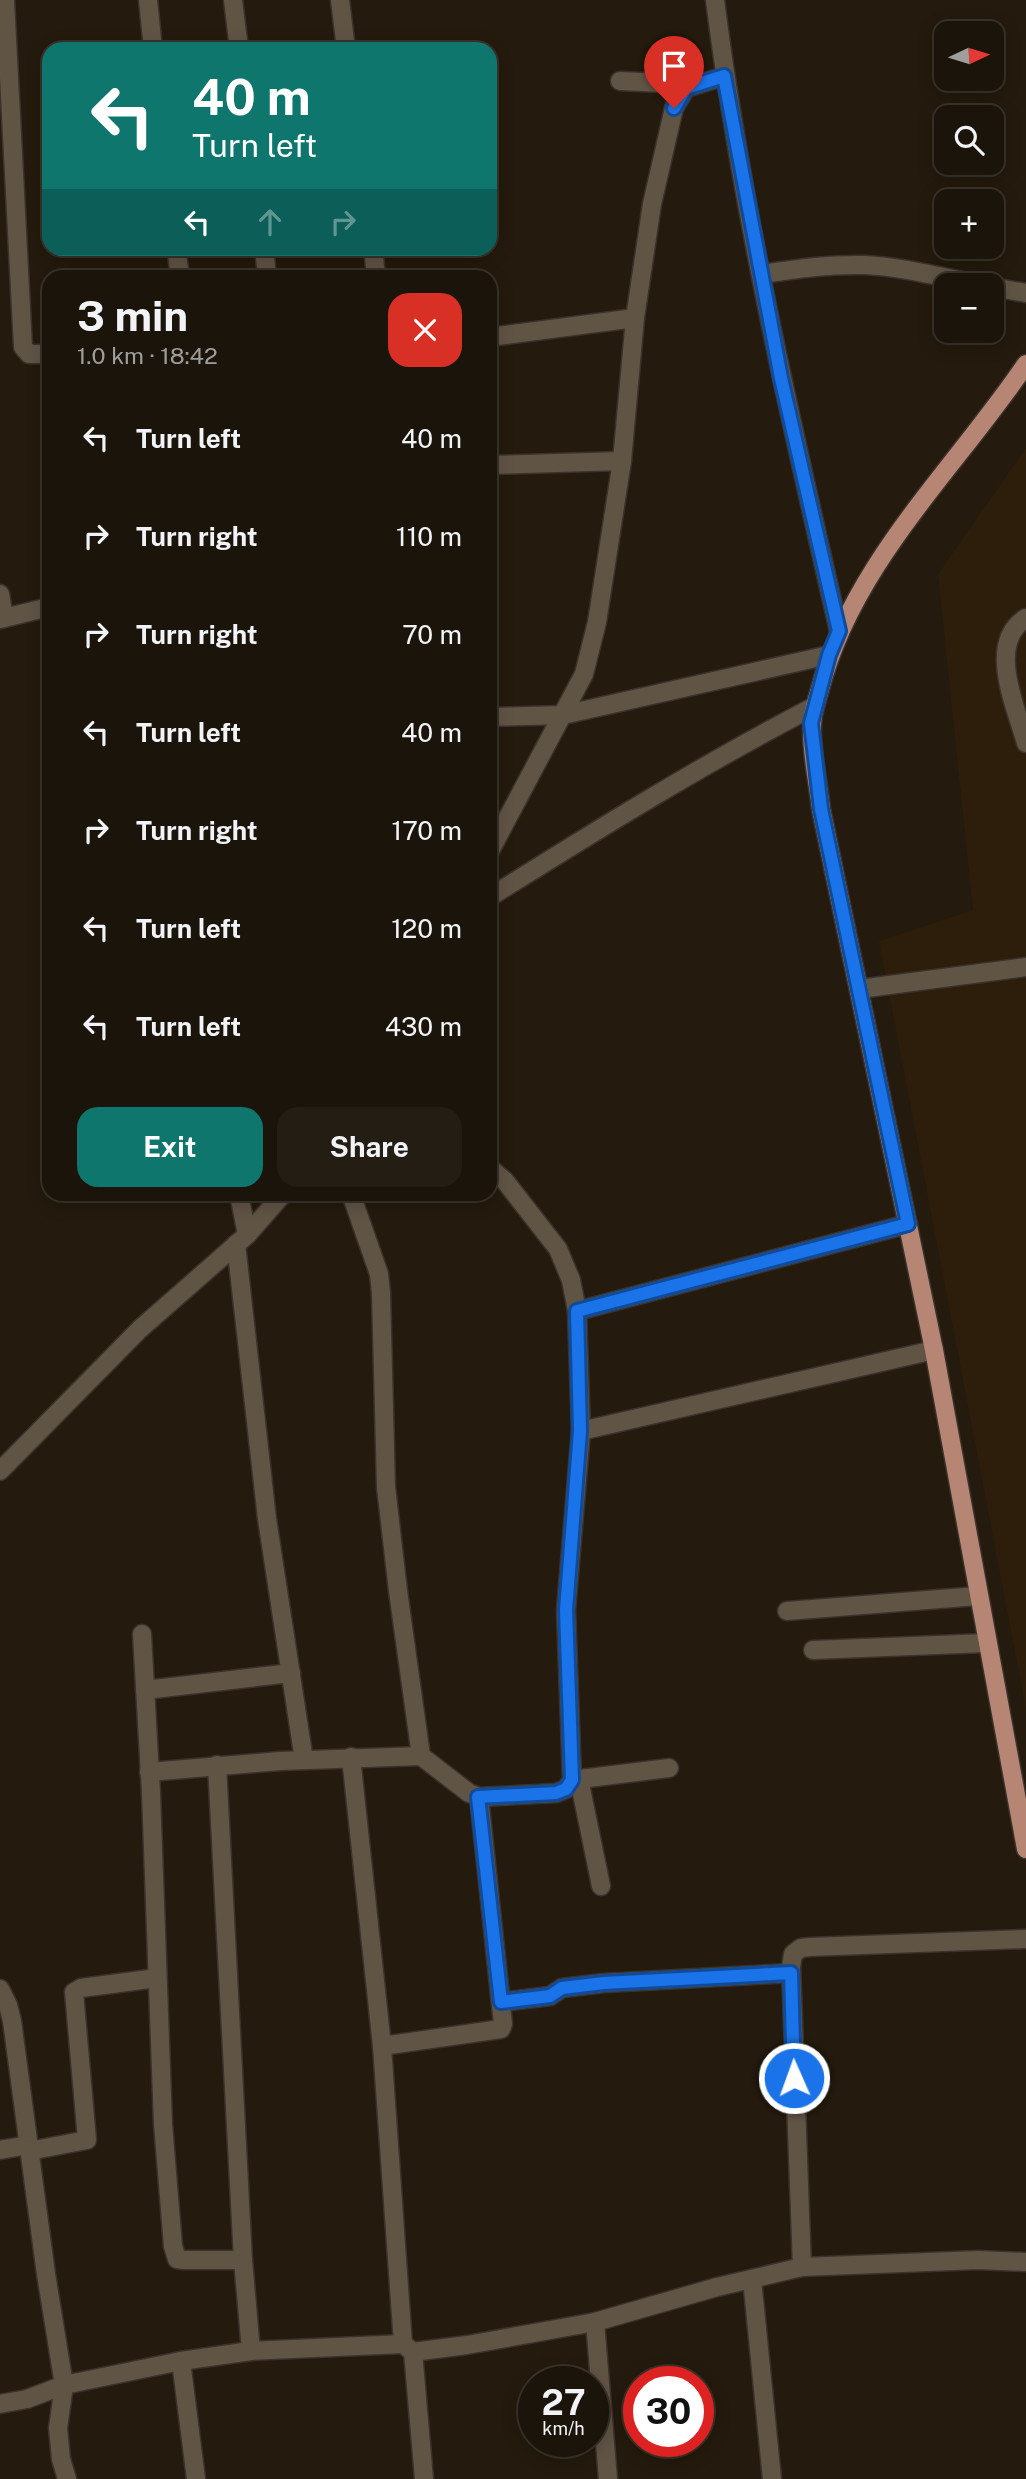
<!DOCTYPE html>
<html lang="en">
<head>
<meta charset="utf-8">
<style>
	:root { --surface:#1b140a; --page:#241d13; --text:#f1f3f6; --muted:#a09e9c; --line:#39332b; --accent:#0f766e }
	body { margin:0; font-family:"Public Sans",sans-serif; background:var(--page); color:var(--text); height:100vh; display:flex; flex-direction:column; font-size:26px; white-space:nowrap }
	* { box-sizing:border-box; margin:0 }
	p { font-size:23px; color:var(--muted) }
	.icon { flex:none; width:38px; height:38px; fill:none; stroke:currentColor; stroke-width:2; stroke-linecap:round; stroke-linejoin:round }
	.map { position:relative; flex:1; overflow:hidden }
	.drawer { position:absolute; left:42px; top:270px; width:455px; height:931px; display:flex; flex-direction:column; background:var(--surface); border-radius:21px; box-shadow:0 4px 18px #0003,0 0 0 2px var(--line) }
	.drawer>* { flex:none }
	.banner { position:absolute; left:42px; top:42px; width:455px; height:214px; border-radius:21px; box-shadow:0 4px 18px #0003,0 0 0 2px var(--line); background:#0f766e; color:#fff; overflow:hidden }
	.needle { width:46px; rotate:86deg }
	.controls { position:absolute; left:934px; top:21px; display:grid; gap:14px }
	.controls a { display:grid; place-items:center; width:70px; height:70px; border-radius:14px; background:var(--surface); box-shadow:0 4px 18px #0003,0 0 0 2px var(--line); font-size:35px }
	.speed { position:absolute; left:518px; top:2366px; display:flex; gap:14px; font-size:35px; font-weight:700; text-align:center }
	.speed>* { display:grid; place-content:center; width:91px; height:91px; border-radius:50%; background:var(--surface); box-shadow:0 4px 18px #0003,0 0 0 2px var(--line); line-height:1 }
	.speed small { font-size:18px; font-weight:400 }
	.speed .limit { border:10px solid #d22; background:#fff; color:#111 }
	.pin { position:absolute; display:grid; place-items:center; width:60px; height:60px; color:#fff; margin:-72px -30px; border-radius:50% 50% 50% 0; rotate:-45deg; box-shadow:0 0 7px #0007 }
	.pin .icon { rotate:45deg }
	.me { position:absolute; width:77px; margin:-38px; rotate:358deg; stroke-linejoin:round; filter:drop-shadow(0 0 5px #0008) }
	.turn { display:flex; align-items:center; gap:24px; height:147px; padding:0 35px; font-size:32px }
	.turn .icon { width:91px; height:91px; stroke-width:2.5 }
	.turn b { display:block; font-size:49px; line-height:60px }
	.lanes { display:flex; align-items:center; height:66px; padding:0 35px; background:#0003; justify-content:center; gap:35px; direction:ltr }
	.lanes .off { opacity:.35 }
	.round { display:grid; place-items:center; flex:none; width:74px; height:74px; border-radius:21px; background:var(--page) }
	.overview { display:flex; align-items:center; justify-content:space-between; height:119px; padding:0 35px }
	h1 { font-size:42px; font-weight:700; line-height:52px }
	.button { display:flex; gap:14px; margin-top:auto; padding:14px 35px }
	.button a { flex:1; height:80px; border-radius:21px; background:var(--accent); color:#fff; font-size:28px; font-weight:700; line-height:80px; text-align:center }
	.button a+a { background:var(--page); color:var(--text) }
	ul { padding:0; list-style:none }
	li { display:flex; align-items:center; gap:21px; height:98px; padding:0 35px }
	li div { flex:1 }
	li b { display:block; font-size:26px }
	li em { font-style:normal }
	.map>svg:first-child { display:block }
</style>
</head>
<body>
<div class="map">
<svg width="1026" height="2479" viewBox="0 0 1026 2479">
	<rect width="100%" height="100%" fill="#241a0d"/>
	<polygon fill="#2c1e0b" points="1026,448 1026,1709 879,941 973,910 938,574"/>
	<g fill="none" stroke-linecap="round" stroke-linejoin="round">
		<defs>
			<g id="minor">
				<polyline points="5,0 23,347 29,354 49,354"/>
				<polyline points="148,0 153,49"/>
				<polyline points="233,0 239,49"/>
				<polyline points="340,0 346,49"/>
				<path d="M 715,0 C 742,212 791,422 839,631"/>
				<polyline points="620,81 662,83 686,88"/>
				<polyline points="176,248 180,276"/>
				<polyline points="264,248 267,276"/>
				<polyline points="373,248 376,276"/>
				<path d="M 762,274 C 796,269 830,264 865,265 C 905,267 944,278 983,285"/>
				<polyline points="992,287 1026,293"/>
				<polyline points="490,337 635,318"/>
				<polyline points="490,465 622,461"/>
				<polyline points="0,594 4,618"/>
				<path d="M 1026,618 C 986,643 1016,707 1026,743"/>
				<polyline points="0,619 49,607"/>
				<polyline points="490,717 563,715 829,655"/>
				<polyline points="490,851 584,674 597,622 622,461 635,318 652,204 674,108 686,88 725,76"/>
				<path d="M 490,897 C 597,830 703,764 815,706"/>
				<polyline points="859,989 1026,967"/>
				<polyline points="239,1194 247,1235"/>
				<polyline points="351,1194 379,1274 381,1293 386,1487 398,1591 421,1756 469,1793 479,1797 556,1793 566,1789 572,1780 566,1610 581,1431 577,1311 571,1280 558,1249 505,1181 490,1168"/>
				<polyline points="236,1244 267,1519 304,1760"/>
				<polyline points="577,1311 908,1224"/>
				<polyline points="581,1431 934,1350"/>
				<polyline points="0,1471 140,1329 247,1235 283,1194"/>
				<polyline points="787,1611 978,1596"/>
				<polyline points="142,1634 151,1793 163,2124 173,2246 177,2259 184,2260 243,2260"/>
				<polyline points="813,1650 986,1643"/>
				<polyline points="145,1690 291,1673"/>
				<polyline points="351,1757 382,2046 403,2344"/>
				<polyline points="217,1765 243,2260 251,2351"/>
				<polyline points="149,1772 280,1761 421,1756"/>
				<polyline points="579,1779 601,1886"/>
				<polyline points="572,1780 669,1768"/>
				<polyline points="0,1989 8,2005 12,2021 46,2274 64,2385 58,2428 61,2459 67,2479"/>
				<polyline points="501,2002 550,1996 562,1988 604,1983 791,1973"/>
				<polyline points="382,2046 501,2029 503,2024 479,1797"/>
				<polyline points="0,2150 28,2145"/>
				<polyline points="29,2151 87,2140 74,1992 81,1988 157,1978"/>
				<polyline points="802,2267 791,1967 793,1954 801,1948 810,1947 1026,1939"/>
				<polyline points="752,2279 772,2479"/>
				<polyline points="595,2322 608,2479"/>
				<polyline points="413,2352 424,2479"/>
				<polyline points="181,2361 196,2479"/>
				<polyline points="0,2404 27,2399 64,2385 181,2361 251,2351 403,2344 413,2352 467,2345 595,2322 717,2287 802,2267 978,2260 1026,2262"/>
			</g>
			<path id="major" d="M 1026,364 C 955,469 853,563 820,689 C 817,700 812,713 812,725 C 811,752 818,782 821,809 L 934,1350 L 1026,1849"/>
		</defs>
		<use href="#minor" stroke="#3a322c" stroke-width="21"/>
		<use href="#major" stroke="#3a322c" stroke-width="21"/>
		<use href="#minor" stroke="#605445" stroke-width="18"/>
		<use href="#major" stroke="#b68574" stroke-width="18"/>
	</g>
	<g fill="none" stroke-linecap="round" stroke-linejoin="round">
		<defs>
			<polyline id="route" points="674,108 686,88 724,76 781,378 839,631 829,655 811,723 821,809 908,1224 577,1311 580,1431 566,1610 572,1780 566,1789 556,1793 478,1797 501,2002 550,1996 562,1988 604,1983 791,1973 794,2078"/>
		</defs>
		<use href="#route" stroke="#114b97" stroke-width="18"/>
		<use href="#route" stroke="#1a73e8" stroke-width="12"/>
	</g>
</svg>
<div class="controls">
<a><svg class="needle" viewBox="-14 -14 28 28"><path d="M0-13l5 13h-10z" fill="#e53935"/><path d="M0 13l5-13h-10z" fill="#a09e9c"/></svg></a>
<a><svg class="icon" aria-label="search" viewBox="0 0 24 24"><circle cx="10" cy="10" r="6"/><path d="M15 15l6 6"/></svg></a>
<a>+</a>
<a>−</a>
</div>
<div class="speed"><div>27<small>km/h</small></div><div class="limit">30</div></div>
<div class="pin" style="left:674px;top:108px;background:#d93025"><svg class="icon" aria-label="arrive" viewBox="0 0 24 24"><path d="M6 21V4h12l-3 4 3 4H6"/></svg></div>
<svg class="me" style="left:794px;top:2078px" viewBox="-20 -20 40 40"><circle r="17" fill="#1a73e8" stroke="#fff" stroke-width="3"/><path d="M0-11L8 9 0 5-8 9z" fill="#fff"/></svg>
<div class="banner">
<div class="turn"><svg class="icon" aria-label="left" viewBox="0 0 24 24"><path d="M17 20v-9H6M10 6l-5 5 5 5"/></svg><div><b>40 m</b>Turn left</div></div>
<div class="lanes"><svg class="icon" aria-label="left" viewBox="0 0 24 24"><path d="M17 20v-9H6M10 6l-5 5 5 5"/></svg><svg class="icon off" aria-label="ahead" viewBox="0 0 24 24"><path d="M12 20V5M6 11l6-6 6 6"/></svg><svg class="icon off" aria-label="right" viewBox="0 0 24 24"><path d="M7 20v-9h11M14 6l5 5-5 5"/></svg></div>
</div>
<section class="drawer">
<div class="overview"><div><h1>3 min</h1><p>1.0 km · 18:42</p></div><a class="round" style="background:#d93025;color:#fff"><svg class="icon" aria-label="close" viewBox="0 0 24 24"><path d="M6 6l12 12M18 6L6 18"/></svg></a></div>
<ul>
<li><svg class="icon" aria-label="left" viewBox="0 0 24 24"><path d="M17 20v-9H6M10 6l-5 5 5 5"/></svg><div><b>Turn left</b></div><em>40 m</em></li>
<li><svg class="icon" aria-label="right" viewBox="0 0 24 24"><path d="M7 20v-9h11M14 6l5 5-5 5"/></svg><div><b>Turn right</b></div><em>110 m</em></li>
<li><svg class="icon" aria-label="right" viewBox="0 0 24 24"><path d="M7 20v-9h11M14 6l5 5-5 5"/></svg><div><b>Turn right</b></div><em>70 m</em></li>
<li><svg class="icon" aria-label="left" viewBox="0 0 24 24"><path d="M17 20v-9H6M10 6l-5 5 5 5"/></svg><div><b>Turn left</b></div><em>40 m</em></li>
<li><svg class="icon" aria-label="right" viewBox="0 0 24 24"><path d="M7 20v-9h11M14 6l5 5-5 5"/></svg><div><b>Turn right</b></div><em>170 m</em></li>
<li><svg class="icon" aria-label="left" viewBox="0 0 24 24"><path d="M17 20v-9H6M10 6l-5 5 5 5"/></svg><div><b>Turn left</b></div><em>120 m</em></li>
<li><svg class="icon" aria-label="left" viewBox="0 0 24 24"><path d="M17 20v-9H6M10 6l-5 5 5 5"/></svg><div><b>Turn left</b></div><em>430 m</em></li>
</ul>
<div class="button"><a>Exit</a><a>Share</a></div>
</section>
</div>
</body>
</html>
